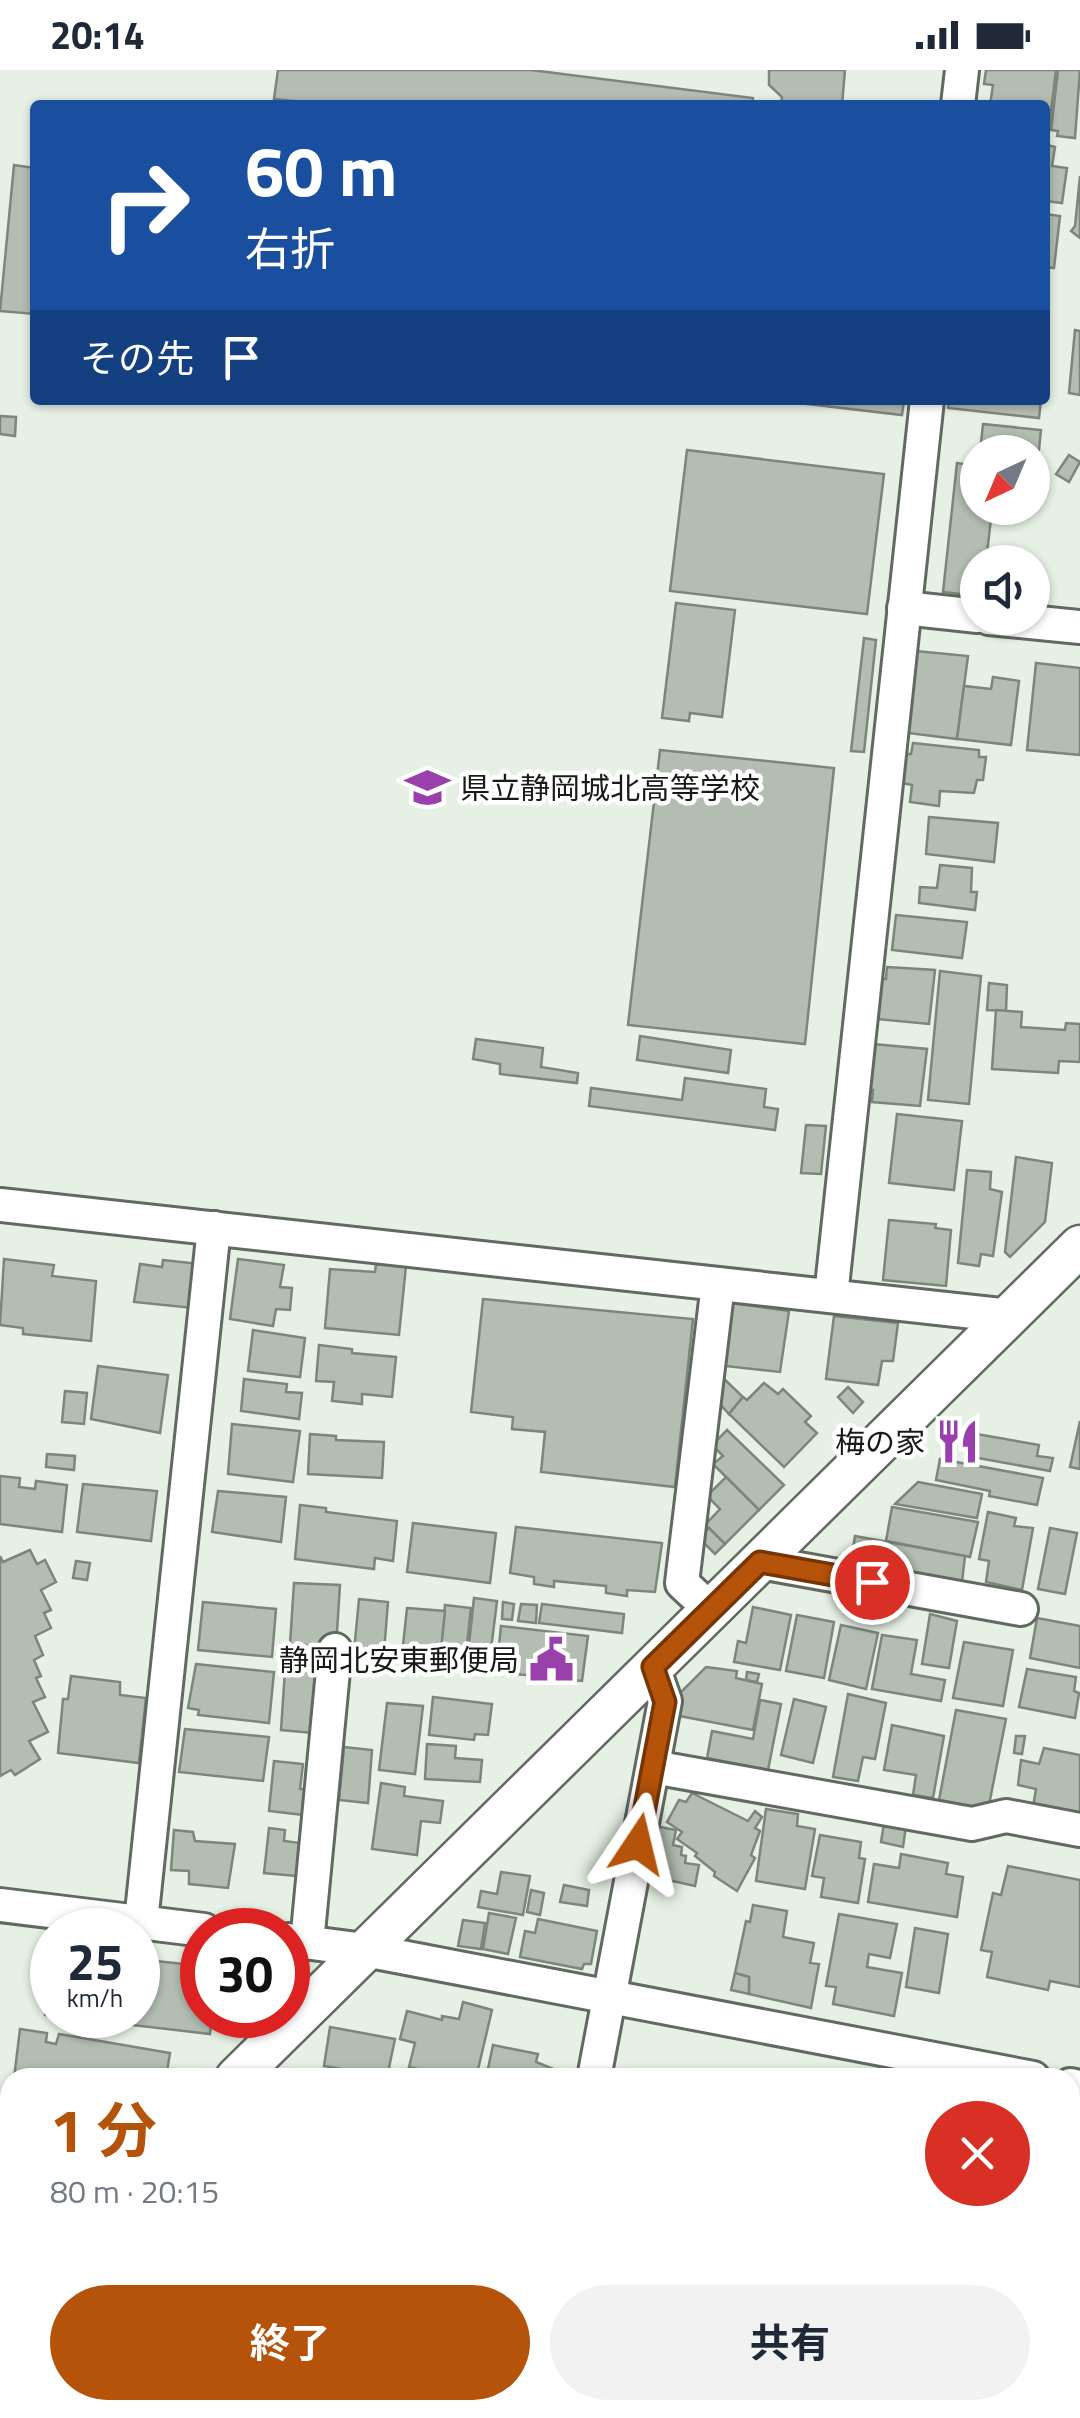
<!DOCTYPE html>
<html lang="ja">
<head>
<meta charset="utf-8">
<style>
	:root { --surface:#fff; --page:#f2f2f3; --text:#1f2937; --muted:#747a83; --accent:#b45309 }
	body { margin:0; font-family:"Titillium Web","Noto Sans JP",sans-serif; background:var(--page); color:var(--text); height:100vh; display:flex; flex-direction:column; font-size:38px; white-space:nowrap }
	* { box-sizing:border-box; margin:0 }
	p { font-size:32px; color:var(--muted) }
	.icon { flex:none; width:55px; height:55px; fill:none; stroke:currentColor; stroke-width:2; stroke-linecap:round; stroke-linejoin:round }
	.map { position:relative; flex:1; overflow:hidden }
	.panel { position:absolute; left:0px; top:1998px; width:1080px; height:352px; display:flex; flex-direction:column; background:var(--surface); border-radius:30px 30px 0 0; box-shadow:0 2px 8px #0004 }
	.panel>* { flex:none }
	.guide { position:absolute; left:30px; top:30px; width:1020px; height:305px; border-radius:10px; box-shadow:0 2px 8px #0004; background:#1a4fa0; color:#fff; overflow:hidden }
	.needle { width:65px; rotate:224deg }
	.buttons { position:absolute; left:960px; top:365px; display:grid; gap:20px }
	.buttons a { display:grid; place-items:center; width:90px; height:90px; border-radius:50%; background:var(--surface); box-shadow:0 2px 8px #0004; font-size:50px }
	.speed { position:absolute; left:30px; top:1838px; display:flex; gap:20px; font-size:50px; font-weight:700; text-align:center }
	.speed>* { display:grid; place-content:center; width:130px; height:130px; border-radius:50%; background:var(--surface); box-shadow:0 2px 8px #0004; line-height:1 }
	.speed small { font-size:25px; font-weight:400 }
	.speed .limit { border:15px solid #d22; background:#fff; color:#111 }
	.pin { position:absolute; display:grid; place-items:center; width:85px; height:85px; color:#fff; margin:-42px; border:5px solid #fff; border-radius:50%; box-shadow:0 2px 10px #0007 }
	.me { position:absolute; width:110px; margin:-55px; rotate:10deg; stroke-linejoin:round; filter:drop-shadow(0 0 8px #0008) }
	.turn { display:flex; align-items:center; gap:35px; height:210px; padding:0 50px; font-size:45px }
	.turn .icon { width:130px; height:130px; stroke-width:2.5 }
	.turn b { display:block; font-size:70px; line-height:85px }
	.then { display:flex; align-items:center; height:95px; padding:0 50px; background:#0003; gap:20px; font-size:38px }
	.round { display:grid; place-items:center; flex:none; width:105px; height:105px; border-radius:52px; background:var(--page) }
	.headline { display:flex; align-items:center; justify-content:space-between; height:170px; padding:0 50px }
	h1 { font-size:60px; font-weight:700; line-height:75px; color:var(--accent) }
	.cta { display:flex; gap:20px; margin-top:auto; padding:20px 50px }
	.cta a { flex:1; height:115px; border-radius:60px; background:var(--accent); color:#fff; font-size:40px; font-weight:700; line-height:115px; text-align:center }
	.cta a+a { background:var(--page); color:var(--text) }
	.status { display:flex; justify-content:space-between; align-items:center; height:70px; padding:0 50px; background:var(--surface); direction:ltr }
	.status svg { height:28px; fill:currentColor }
	.map>svg:first-child { display:block }
</style>
</head>
<body>
<div class="status"><b>20:14</b><svg viewBox="0 0 49 12"><path d="M0 12V9h3v3zM5 12V6h3v6zM10 12V3h3v9zM15 12V0h3v12zM26 1h20v11H26zM47 4h2v5h-2z"/></svg></div>
<div class="map">
<svg width="1080" height="2348" viewBox="0 0 1080 2348">
	<rect width="100%" height="100%" fill="#e6f0e4"/>
	<g fill="#b3bdb2" stroke="#7d867c" stroke-width="2.5">
		<polygon points="278,0 531,0 753,28 753,35 333,35 274,29"/>
		<polygon points="769,0 845,0 842,35 781,35 782,27 769,15"/>
		<polygon points="986,0 1056,0 1047,75 1055,77 1052,96 1067,98 1062,133 1045,131 1045,35 990,35 993,15 984,14"/>
		<polygon points="1058,0 1080,0 1075,68 1057,66 1058,61 1051,60"/>
		<polygon points="14,95 35,98 35,244 0,241"/>
		<polygon points="1080,106 1080,168 1071,161 1075,156"/>
		<polygon points="1045,144 1060,146 1054,198 1045,197"/>
		<polygon points="1075,260 1080,261 1080,325 1069,323"/>
		<polygon points="773,330 904,330 902,345"/>
		<polygon points="949,330 1041,330 1039,348 948,338"/>
		<polygon points="0,346 16,347 15,366 0,364"/>
		<polygon points="983,354 1041,360 1038,389 1032,388 1032,382 980,382"/>
		<polygon points="687,380 884,404 867,544 670,521"/>
		<polygon points="1069,385 1080,392 1069,412 1056,404"/>
		<polygon points="957,393 978,396 978,438 1032,438 1027,443 992,440 986,492 978,492 978,526 943,522"/>
		<polygon points="1032,403 1037,416 1032,437"/>
		<polygon points="676,533 735,540 722,647 690,643 689,651 662,648"/>
		<polygon points="864,568 876,570 864,682 851,681"/>
		<polygon points="916,581 968,586 957,669 908,663"/>
		<polygon points="1036,593 1080,598 1080,685 1027,680"/>
		<polygon points="993,607 1019,611 1011,675 957,669 964,616 991,619"/>
		<polygon points="913,673 979,680 979,687 986,687 983,710 977,710 974,723 940,721 939,736 910,732 912,715 902,713 905,684 911,684"/>
		<polygon points="660,680 834,698 805,974 628,955"/>
		<polygon points="929,747 998,753 994,792 926,784"/>
		<polygon points="940,795 972,798 971,822 977,822 975,840 919,833 920,817 937,818"/>
		<polygon points="896,845 967,852 962,888 892,880"/>
		<polygon points="887,897 935,900 929,954 876,949 881,908 886,909"/>
		<polygon points="940,901 981,906 969,1034 928,1030"/>
		<polygon points="989,913 1007,915 1006,941 987,940"/>
		<polygon points="996,940 1022,942 1021,957 1065,960 1066,953 1080,954 1080,992 1059,991 1058,1003 992,999"/>
		<polygon points="640,966 731,980 728,1003 637,990"/>
		<polygon points="476,969 543,978 541,997 578,1003 577,1013 500,1004 500,994 473,989"/>
		<polygon points="873,974 927,979 920,1036 872,1032 873,1020 868,1020"/>
		<polygon points="685,1008 766,1019 764,1037 778,1039 775,1060 589,1036 591,1018 682,1030"/>
		<polygon points="897,1044 962,1051 954,1120 889,1113"/>
		<polygon points="806,1055 826,1056 821,1104 801,1103"/>
		<polygon points="1016,1087 1052,1093 1045,1152 1010,1187 1005,1182"/>
		<polygon points="967,1100 991,1102 990,1119 1002,1122 993,1186 981,1184 979,1196 958,1193"/>
		<polygon points="889,1150 936,1154 935,1158 951,1160 946,1216 883,1210"/>
		<polygon points="4,1189 54,1195 52,1206 96,1211 91,1271 23,1264 23,1258 0,1255"/>
		<polygon points="238,1189 284,1195 280,1217 292,1218 290,1240 276,1239 273,1256 230,1249"/>
		<polygon points="163,1190 200,1194 193,1238 134,1232 140,1194 162,1197"/>
		<polygon points="376,1194 406,1196 399,1265 325,1258 330,1199 375,1202"/>
		<polygon points="483,1229 693,1249 675,1417 541,1402 545,1362 512,1359 513,1347 471,1342"/>
		<polygon points="732,1233 789,1241 780,1302 725,1296"/>
		<polygon points="834,1246 898,1253 893,1291 882,1291 878,1315 826,1309"/>
		<polygon points="253,1260 305,1268 300,1307 248,1301"/>
		<polygon points="319,1275 352,1279 352,1283 396,1287 392,1327 362,1324 362,1334 332,1331 334,1312 316,1311"/>
		<polygon points="98,1296 168,1305 160,1363 91,1349"/>
		<polygon points="721,1306 743,1327 729,1344 718,1332"/>
		<polygon points="244,1309 287,1314 286,1322 302,1323 299,1349 241,1341"/>
		<polygon points="764,1313 778,1324 783,1319 811,1346 805,1352 817,1363 784,1397 729,1344 743,1327 747,1330"/>
		<polygon points="848,1317 863,1332 853,1343 838,1327"/>
		<polygon points="65,1321 87,1323 84,1354 62,1352"/>
		<polygon points="1080,1351 1080,1399 1070,1397"/>
		<polygon points="232,1354 300,1361 293,1412 228,1404"/>
		<polygon points="727,1360 784,1415 759,1440 713,1394 723,1386 712,1375"/>
		<polygon points="971,1363 1039,1375 1037,1386 1053,1388 1050,1401 967,1386"/>
		<polygon points="310,1364 336,1366 336,1370 384,1372 382,1408 308,1404"/>
		<polygon points="47,1384 75,1386 74,1400 46,1397"/>
		<polygon points="940,1389 1043,1408 1037,1435 989,1426 990,1421 936,1410"/>
		<polygon points="0,1406 20,1408 19,1417 35,1419 36,1411 67,1415 62,1462 0,1454"/>
		<polygon points="726,1407 759,1440 725,1474 705,1455 720,1439 707,1426"/>
		<polygon points="918,1412 982,1424 977,1448 895,1434"/>
		<polygon points="83,1414 157,1421 151,1471 77,1462"/>
		<polygon points="218,1421 286,1427 281,1472 212,1462"/>
		<polygon points="300,1435 326,1438 326,1442 397,1451 393,1491 375,1488 374,1499 295,1489"/>
		<polygon points="892,1437 978,1452 970,1487 886,1471"/>
		<polygon points="988,1442 1016,1448 1014,1456 1033,1458 1022,1520 986,1512 989,1491 979,1489"/>
		<polygon points="413,1453 496,1463 490,1513 407,1502"/>
		<polygon points="516,1457 662,1473 655,1522 627,1520 627,1526 606,1523 606,1516 554,1511 554,1517 534,1514 534,1507 510,1503"/>
		<polygon points="709,1458 725,1474 715,1484 699,1468"/>
		<polygon points="1050,1458 1077,1463 1065,1524 1038,1519"/>
		<polygon points="855,1466 965,1486 962,1512 851,1492"/>
		<polygon points="30,1480 37,1494 45,1490 56,1512 41,1520 51,1540 44,1543 51,1558 35,1566 43,1585 34,1590 41,1606 36,1608 45,1627 33,1632 48,1662 29,1671 40,1689 15,1705 11,1700 0,1706 0,1486 3,1492"/>
		<polygon points="76,1491 90,1493 87,1510 73,1508"/>
		<polygon points="294,1513 340,1515 336,1577 290,1574"/>
		<polygon points="474,1528 497,1531 488,1604 466,1602"/>
		<polygon points="359,1529 388,1532 383,1595 353,1592"/>
		<polygon points="203,1532 276,1539 272,1587 198,1580"/>
		<polygon points="503,1532 514,1534 512,1550 502,1549"/>
		<polygon points="521,1534 537,1535 536,1553 518,1551"/>
		<polygon points="542,1534 624,1544 622,1563 539,1553"/>
		<polygon points="445,1535 471,1538 464,1601 439,1599"/>
		<polygon points="753,1537 791,1545 780,1600 734,1592 738,1571 746,1573"/>
		<polygon points="407,1538 445,1541 439,1599 401,1594"/>
		<polygon points="930,1544 957,1551 949,1598 922,1594"/>
		<polygon points="797,1545 834,1552 824,1608 786,1601"/>
		<polygon points="1037,1548 1080,1556 1080,1598 1030,1588"/>
		<polygon points="841,1555 878,1563 866,1619 829,1610"/>
		<polygon points="501,1556 588,1566 582,1611 505,1603 505,1597 497,1596"/>
		<polygon points="882,1565 917,1570 911,1604 945,1610 941,1631 872,1619"/>
		<polygon points="964,1572 1013,1580 1003,1636 953,1628"/>
		<polygon points="297,1585 315,1586 313,1602 317,1602 313,1663 281,1660 285,1600 296,1601"/>
		<polygon points="196,1594 274,1602 269,1653 198,1645 199,1640 188,1638"/>
		<polygon points="706,1597 737,1601 736,1608 762,1614 753,1660 674,1645 677,1626"/>
		<polygon points="1027,1599 1076,1607 1074,1621 1079,1623 1075,1648 1019,1637"/>
		<polygon points="747,1602 759,1604 757,1612 746,1610"/>
		<polygon points="71,1606 120,1612 120,1625 146,1628 139,1693 58,1683 63,1629 68,1629"/>
		<polygon points="848,1624 886,1633 875,1689 863,1687 858,1711 833,1707"/>
		<polygon points="433,1627 492,1634 488,1665 475,1664 474,1670 429,1665"/>
		<polygon points="794,1629 826,1637 813,1693 781,1685"/>
		<polygon points="760,1630 781,1634 768,1700 707,1688 712,1661 753,1669"/>
		<polygon points="387,1633 423,1636 415,1704 379,1700"/>
		<polygon points="956,1640 1006,1649 988,1740 939,1730"/>
		<polygon points="892,1655 944,1666 933,1728 913,1725 916,1705 884,1700"/>
		<polygon points="185,1659 269,1667 263,1711 179,1702"/>
		<polygon points="1016,1666 1025,1666 1022,1684 1014,1683"/>
		<polygon points="427,1674 456,1676 455,1688 482,1690 480,1712 425,1709"/>
		<polygon points="344,1677 372,1680 368,1733 339,1730"/>
		<polygon points="1044,1678 1080,1685 1080,1747 1033,1737 1036,1719 1018,1715 1021,1690 1039,1694"/>
		<polygon points="274,1691 303,1694 300,1719 307,1719 304,1745 269,1741"/>
		<polygon points="381,1713 405,1717 404,1726 443,1731 440,1753 421,1751 417,1785 372,1779"/>
		<polygon points="692,1723 748,1751 755,1741 762,1747 755,1758 760,1761 751,1785 755,1788 737,1821 714,1806 715,1802 695,1786 697,1783 677,1769 682,1762 667,1752 679,1730 686,1732"/>
		<polygon points="766,1739 798,1744 797,1756 815,1759 805,1819 756,1811"/>
		<polygon points="884,1753 906,1756 903,1777 881,1772"/>
		<polygon points="655,1756 676,1760 673,1775 682,1777 681,1785 686,1786 685,1793 699,1795 695,1816 646,1805"/>
		<polygon points="269,1758 285,1760 284,1771 300,1773 296,1806 264,1803"/>
		<polygon points="174,1760 193,1762 195,1771 235,1774 228,1818 189,1814 189,1801 171,1800"/>
		<polygon points="820,1765 861,1772 859,1788 865,1789 858,1833 821,1827 824,1808 812,1806"/>
		<polygon points="901,1784 948,1793 946,1804 963,1807 957,1847 868,1832 874,1794 899,1798"/>
		<polygon points="1008,1796 1080,1810 1080,1917 1050,1911 1048,1920 987,1907 992,1882 981,1880 993,1823 1001,1825"/>
		<polygon points="501,1802 530,1806 523,1845 478,1837 481,1821 497,1824"/>
		<polygon points="564,1815 589,1820 587,1836 560,1832"/>
		<polygon points="531,1820 544,1823 540,1845 527,1842"/>
		<polygon points="753,1835 787,1841 783,1867 814,1873 810,1893 819,1894 811,1938 749,1924 749,1907 735,1903 746,1851 750,1852"/>
		<polygon points="489,1843 516,1848 508,1884 483,1879"/>
		<polygon points="839,1844 897,1854 890,1888 869,1884 867,1897 902,1903 894,1946 833,1934 836,1917 826,1916"/>
		<polygon points="538,1849 597,1861 591,1894 584,1894 582,1899 520,1887 525,1861 535,1863"/>
		<polygon points="463,1850 485,1853 481,1879 458,1876"/>
		<polygon points="915,1858 948,1864 939,1923 906,1917"/>
		<polygon points="52,1879 52,1945 138,1945 138,1889 202,1896 202,1945 212,1945 210,1964 45,1945"/>
		<polygon points="735,1903 749,1907 749,1924 731,1920"/>
		<polygon points="463,1932 492,1940 476,2008 453,2008 409,1997 415,1973 400,1969 407,1941 442,1950 442,1946 459,1949"/>
		<polygon points="330,1957 395,1969 387,2007 324,1996"/>
		<polygon points="20,1959 47,1963 46,1972 56,1974 59,1964 170,1983 166,2008 14,2008"/>
		<polygon points="493,1975 538,1984 536,1992 561,2002 560,2008 486,2008"/>
		<polygon points="1080,2092 1080,2138 1070,2136"/>
		<polygon points="1070,2169 1080,2170 1080,2224 1070,2222"/>
		<polygon points="1070,2239 1080,2240 1080,2256 1070,2254"/>
		<polygon points="1070,2309 1080,2310 1080,2348 1031,2348 1031,2345 1002,2340 1070,2340"/>
		<polygon points="10,2335 10,2340 47,2340 46,2348 7,2348"/>
		<polygon points="62,2340 106,2340 105,2348 61,2348"/>
		<polygon points="122,2340 174,2340 172,2348 120,2348"/>
		<polygon points="189,2340 211,2340 235,2348 188,2348"/>
		<polygon points="262,2340 292,2340 291,2348 244,2348 245,2341 261,2343"/>
		<polygon points="384,2340 478,2340 477,2348 417,2348"/>
		<polygon points="599,2340 629,2340 664,2348 598,2348"/>
		<polygon points="787,2340 805,2340 804,2348 785,2348"/>
		<polygon points="550,2342 584,2348 549,2348"/>
	</g>
	<g fill="none" stroke-linecap="round" stroke-linejoin="round">
		<defs>
			<g id="minor">
				<polyline points="958,35 962,0"/>
				<polyline points="904,538 978,546"/>
				<polyline points="989,548 1080,557"/>
				<polyline points="0,1135 1010,1246"/>
				<polyline points="831,1226 927,330"/>
				<polyline points="760,1492 1021,1539"/>
				<polyline points="711,1540 682,1513 718,1214"/>
				<polyline points="653,1697 972,1754 1006,1746 1080,1760"/>
				<polyline points="0,1835 204,1860"/>
				<polyline points="141,1852 214,1158"/>
				<polyline points="288,1870 365,1880 1033,2008"/>
				<polyline points="307,1873 335,1580"/>
				<polyline points="594,2008 665,1631 653,1597"/>
				<polyline points="1070,2015 1080,2017"/>
				<polyline points="0,2092 10,2093"/>
				<polyline points="530,2348 532,2340"/>
			</g>
			<g id="tertiary">
				<polyline points="236,2008 1080,1176"/>
				<polyline points="0,2242 10,2232"/>
			</g>
		</defs>
		<use href="#minor" stroke="#616a60" stroke-width="38"/>
		<use href="#tertiary" stroke="#616a60" stroke-width="45"/>
		<use href="#minor" stroke="#fff" stroke-width="32"/>
		<use href="#tertiary" stroke="#fff" stroke-width="40"/>
	</g>
	<g fill="none" stroke-linecap="round" stroke-linejoin="round">
		<defs>
			<polyline id="route" points="638,1774 665,1632 653,1597 760,1492 872,1512"/>
		</defs>
		<use href="#route" stroke="#753606" stroke-width="25"/>
		<use href="#route" stroke="#b45309" stroke-width="18"/>
	</g>
	<defs>
		<symbol id="school-bare" viewBox="-9 -9 18 18"><path d="M0-5L7-2L0 1L-7-2ZM-4 1L0 2.5L4 1V4Q0 6-4 4Z" fill="#9a40ac" stroke="#fff" stroke-width="2.5" paint-order="stroke"/></symbol>
		<symbol id="restaurant-bare" viewBox="-9 -9 18 18"><path d="M-5-6h1v4h1v-4h1v4h1v-4h1v5L-1.5 .5V6h-2V.5L-5-1ZM5-6V6H3V1.5H1.5Q1.5-4 5-6Z" fill="#9a40ac" stroke="#fff" stroke-width="2.5" paint-order="stroke"/></symbol>
		<symbol id="civic-bare" viewBox="-9 -9 18 18"><path d="M-.6-6.5H3V-4.5H.6V-3L4-1V1h2V6H-6V1h2V-1L-.6-3ZM-1.2 2.5V6h2.4V2.5Z" fill="#9a40ac" stroke="#fff" stroke-width="2.5" paint-order="stroke"/></symbol>
	</defs>
	<g fill-rule="evenodd">
		<use href="#school-bare" x="396" y="686" width="63" height="63"/>
		<use href="#restaurant-bare" x="926" y="1340" width="63" height="63"/>
		<use href="#civic-bare" x="520" y="1558" width="63" height="63"/>
	</g>
	<g text-anchor="middle" dominant-baseline="central" stroke-width="9" stroke-linejoin="round" paint-order="stroke">
		<g font-size="30" fill="#171a16" stroke="#fff" text-anchor="end">
			<text x="460" y="718" text-anchor="start">県立静岡城北高等学校</text>
			<text x="925" y="1372">梅の家</text>
			<text x="519" y="1590">静岡北安東郵便局</text>
		</g>
	</g>
</svg>
<div class="buttons">
<a><svg class="needle" viewBox="-14 -14 28 28"><path d="M0-13l5 13h-10z" fill="#e53935"/><path d="M0 13l5-13h-10z" fill="#747a83"/></svg></a>
<a><svg class="icon" aria-label="sound" viewBox="0 0 24 24"><path d="M4 9h4l5-4v14l-5-4H4zM17 9q2 3 0 6"/></svg></a>
</div>
<div class="speed"><div>25<small>km/h</small></div><div class="limit">30</div></div>
<div class="pin" style="left:872px;top:1512px;background:#d93025"><svg class="icon" aria-label="arrive" viewBox="0 0 24 24"><path d="M6 21V4h12l-3 4 3 4H6"/></svg></div>
<svg class="me" style="left:638px;top:1774px" viewBox="-20 -20 40 40"><path d="M0-17L14 15 0 8-14 15z" fill="#b45309" stroke="#fff" stroke-width="4"/></svg>
<div class="guide">
<div class="turn"><svg class="icon" aria-label="right" viewBox="0 0 24 24"><path d="M7 20v-9h11M14 6l5 5-5 5"/></svg><div><b>60 m</b>右折</div></div>
<div class="then">その先<svg class="icon" aria-label="arrive" viewBox="0 0 24 24"><path d="M6 21V4h12l-3 4 3 4H6"/></svg></div>
</div>
<section class="panel">
<div class="headline"><div><h1>1 分</h1><p>80 m · 20:15</p></div><a class="round" style="background:#d93025;color:#fff"><svg class="icon" aria-label="close" viewBox="0 0 24 24"><path d="M6 6l12 12M18 6L6 18"/></svg></a></div>
<div class="cta"><a>終了</a><a>共有</a></div>
</section>
</div>
</body>
</html>
